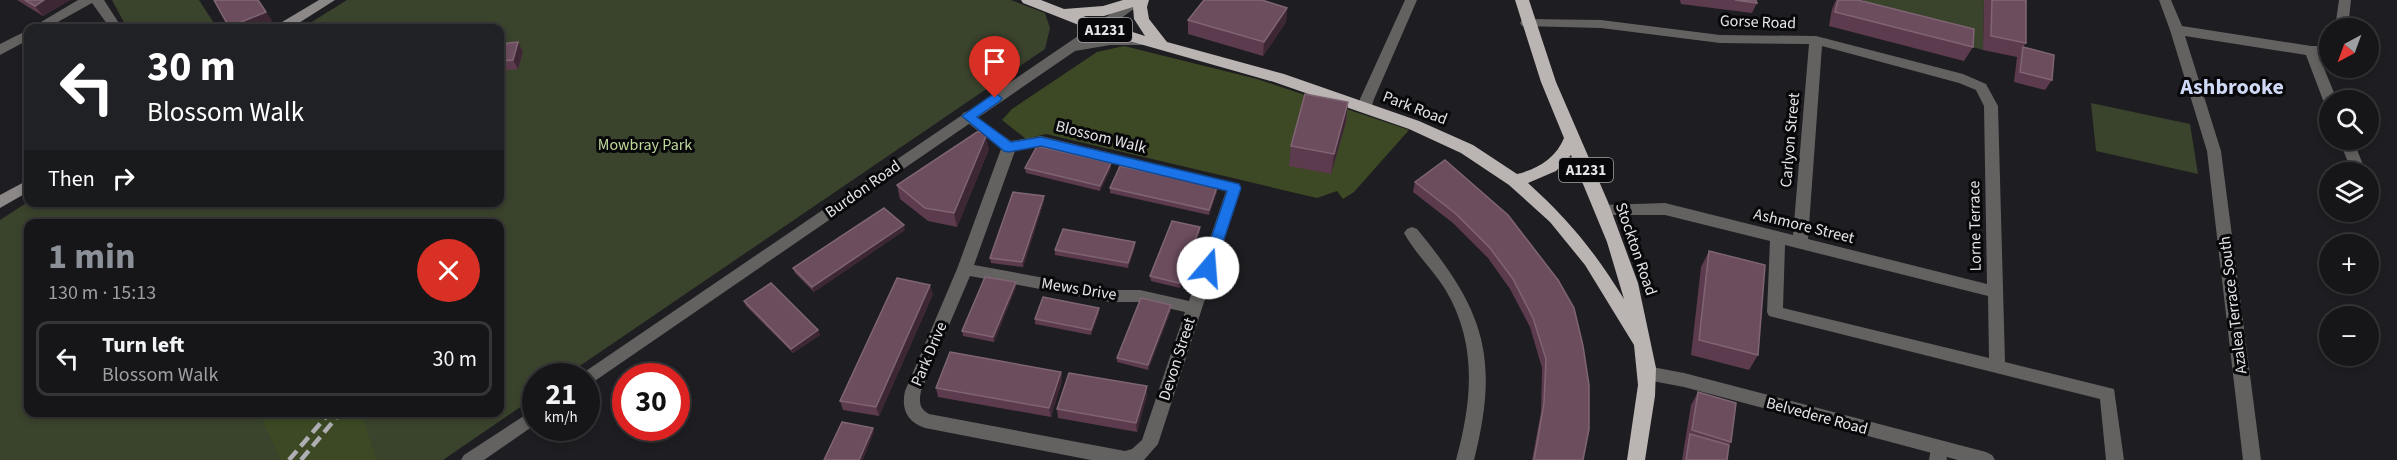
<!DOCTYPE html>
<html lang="en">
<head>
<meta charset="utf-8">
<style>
	:root { --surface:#161619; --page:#1f1f22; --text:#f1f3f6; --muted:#9e9fa2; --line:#353538; --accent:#8c9099 }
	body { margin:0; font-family:"Source Sans 3",sans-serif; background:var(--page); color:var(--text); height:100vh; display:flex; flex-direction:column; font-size:22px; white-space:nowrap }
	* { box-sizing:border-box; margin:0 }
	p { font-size:20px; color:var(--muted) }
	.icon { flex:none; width:33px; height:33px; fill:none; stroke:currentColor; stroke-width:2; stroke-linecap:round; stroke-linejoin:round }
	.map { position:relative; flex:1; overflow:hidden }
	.sheet { position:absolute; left:24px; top:219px; width:480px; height:198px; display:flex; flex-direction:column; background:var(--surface); border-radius:12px; box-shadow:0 3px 9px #0003,0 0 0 2px var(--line) }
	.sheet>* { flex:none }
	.hud { position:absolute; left:24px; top:24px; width:480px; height:183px; border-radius:12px; box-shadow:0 3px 9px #0003,0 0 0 2px var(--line); background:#202124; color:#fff; overflow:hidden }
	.needle { width:39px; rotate:221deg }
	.fabs { position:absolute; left:2319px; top:18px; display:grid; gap:12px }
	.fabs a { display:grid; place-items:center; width:60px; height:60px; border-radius:50%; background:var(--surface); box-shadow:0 3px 9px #0003,0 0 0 2px var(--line); font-size:30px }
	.speed { position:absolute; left:522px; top:363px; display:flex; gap:12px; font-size:30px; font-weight:700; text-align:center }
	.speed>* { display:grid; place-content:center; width:78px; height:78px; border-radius:50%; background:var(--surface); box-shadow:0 3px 9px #0003,0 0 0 2px var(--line); line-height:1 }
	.speed small { font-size:15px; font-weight:400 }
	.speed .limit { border:9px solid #d22; background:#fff; color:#111 }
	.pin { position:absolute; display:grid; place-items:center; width:51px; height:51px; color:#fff; margin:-62px -26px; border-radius:50% 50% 50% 0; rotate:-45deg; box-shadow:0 0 6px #0007 }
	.pin .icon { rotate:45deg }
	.me { position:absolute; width:66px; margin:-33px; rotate:18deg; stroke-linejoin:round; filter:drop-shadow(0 0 4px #0008) }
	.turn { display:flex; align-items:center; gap:21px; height:126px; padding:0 24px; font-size:27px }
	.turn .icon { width:78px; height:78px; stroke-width:2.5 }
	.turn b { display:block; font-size:42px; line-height:51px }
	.then { display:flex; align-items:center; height:57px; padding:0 24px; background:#0003; gap:12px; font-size:22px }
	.round { display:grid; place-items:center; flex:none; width:63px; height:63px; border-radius:32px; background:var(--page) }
	.overview { display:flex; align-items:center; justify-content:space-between; height:102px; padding:0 24px }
	h1 { font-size:36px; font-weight:700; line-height:45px; color:var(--accent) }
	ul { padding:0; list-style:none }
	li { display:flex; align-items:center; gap:18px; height:75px; margin:0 12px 9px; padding:0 12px; border:3px solid var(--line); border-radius:12px }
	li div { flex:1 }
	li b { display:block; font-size:22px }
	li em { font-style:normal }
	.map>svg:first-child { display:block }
</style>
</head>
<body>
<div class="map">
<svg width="2397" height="460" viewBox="0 0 2397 460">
	<rect width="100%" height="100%" fill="#1e1d21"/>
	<g fill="#3a432c" fill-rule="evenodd">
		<polygon points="112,0 199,0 217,28 127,28"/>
		<path d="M 347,0 L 1011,0 L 1045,13 L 1050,28 L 1045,49 L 565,376 L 536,376 L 535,397 L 443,460 L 0,460 L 0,220 L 28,202 L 500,202 L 500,28 L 302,28 ZM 28,224 L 500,224 L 500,412 L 28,412 Z"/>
		<polygon points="1864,0 1984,0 1983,50 1860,16"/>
		<polygon points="2091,103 2190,124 2198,174 2096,151"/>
	</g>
	<g fill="#3c4924">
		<polygon points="1124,46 1257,79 1409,130 1354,192 1343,199 1337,191 1317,198 1046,134 1026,139 1002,120 1012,109 1097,52"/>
		<polygon points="259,413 361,413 377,460 281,460"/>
	</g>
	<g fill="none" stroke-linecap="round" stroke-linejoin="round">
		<g fill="#646261" fill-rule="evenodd">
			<polygon points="78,0 104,0 122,28 110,28 92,3 47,28 31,28"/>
			<polygon points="1405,0 1417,0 1374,99 1370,112 1360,112 1358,109 1360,99"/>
			<polygon points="2159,0 2171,0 2182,26 2311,46 2330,46 2330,56 2319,56 2337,100 2330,100 2330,105 2323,100 2306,55 2185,36 2221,151 2261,460 2243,460 2207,151 2170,30"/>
			<polygon points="2339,0 2351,0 2348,28 2335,28"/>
			<path d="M 1527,19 L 1601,20 L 1720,35 L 1816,36 L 1963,74 L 1986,84 L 1998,106 L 2005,362 L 2114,389 L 2124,460 L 2106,460 L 2100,399 L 1769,316 L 1767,312 L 1770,241 L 1665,215 L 1598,215 L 1596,211 L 1598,207 L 1603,205 L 1665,203 L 1793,235 L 1809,44 L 1720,43 L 1601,28 L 1522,26 L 1520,23 L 1522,20 ZM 1822,46 L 1959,83 L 1976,90 L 1984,106 L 1987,284 L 1808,239 ZM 1785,245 L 1988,296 L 1989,358 L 1783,308 Z"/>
			<polygon points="28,30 28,40 0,55 0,44"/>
			<path d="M 968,111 L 1011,141 L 1041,136 L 1234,183 L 1239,184 L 1241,188 L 1158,444 L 1144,460 L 1091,460 L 925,428 C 907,422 901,409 905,391 L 957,269 L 1001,149 L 963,119 L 961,116 L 963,113 ZM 1041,146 L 1226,191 L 1189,301 L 1140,290 L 1110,290 L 974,265 L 1015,151 ZM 970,276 L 1110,302 L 1140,302 L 1185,312 L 1142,440 L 1132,449 L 1125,451 L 929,414 C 919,408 919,402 921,391 Z"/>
			<polygon points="2339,140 2353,140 2366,172 2352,172"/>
			<polygon points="2368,192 2373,193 2376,198 2374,202 2369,204"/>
			<path d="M 1412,227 L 1417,229 C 1484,310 1500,357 1474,460 L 1456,460 C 1472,401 1478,344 1445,289 C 1433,270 1415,253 1404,233 L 1407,229 Z"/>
			<polygon points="1938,440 1944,442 1947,460 1929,460 1932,442"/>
		</g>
		<g fill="#646261" fill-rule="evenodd">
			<path d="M 1131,0 L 1146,0 L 1091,40 C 1104,38 1143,32 1153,42 L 1151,45 L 1110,45 L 1075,51 L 586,387 L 586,376 L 580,375 Z"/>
			<polygon points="1647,366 1684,373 1986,452 1992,455 1995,460 1958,460 1684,387 1647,380 1641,378 1639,373 1641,368"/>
			<polygon points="536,408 536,424 484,460 461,460 464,455"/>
		</g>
		<g fill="#8c8887" fill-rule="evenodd">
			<polygon points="319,0 335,0 291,28 276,28 277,25"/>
			<polygon points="28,180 28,192 0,208 0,195"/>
		</g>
		<path fill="#bab4b2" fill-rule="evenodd" d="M 1021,0 L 1041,0 L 1064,9 L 1103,6 L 1123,0 L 1149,0 L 1147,7 L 1149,19 L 1167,42 L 1284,74 L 1419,121 L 1473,145 L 1517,174 C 1538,169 1556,158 1564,138 L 1541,82 L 1515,0 L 1529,0 L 1556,82 L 1608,202 L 1638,283 L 1656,368 L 1655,396 L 1645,460 L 1627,460 L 1638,385 L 1634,345 L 1585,265 L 1550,222 L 1509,185 L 1461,153 L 1409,129 L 1274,82 L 1094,31 L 1023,3 ZM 1133,7 L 1134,19 L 1145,36 L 1083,16 L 1104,16 ZM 1571,155 L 1607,242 L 1624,299 C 1595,252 1569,220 1528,183 L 1556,171 Z"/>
		<g stroke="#afaeb2" stroke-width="4.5" stroke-dasharray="12 6" stroke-linecap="butt">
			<polyline points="289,460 330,412"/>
			<polyline points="301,460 341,412"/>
		</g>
	</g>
	<g fill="#5d3b4e">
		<polygon points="17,0 70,0 43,16"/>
		<polygon points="1680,0 1756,0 1757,3 1752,13 1681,4"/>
		<polygon points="1835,0 1859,0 1973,47 1964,61 1829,26 1832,9 1836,0"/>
		<polygon points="1984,0 2026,0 2026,43 2023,47 2052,80 2045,90 2014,82 2017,57 1983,50"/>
		<polygon points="1287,8 1286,22 1263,56 1188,34 1188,20"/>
		<polygon points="500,44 523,52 518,69 500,71"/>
		<polygon points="1348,102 1346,122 1331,174 1289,166 1291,146"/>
		<polygon points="989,149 957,227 928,221 900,199 897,185"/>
		<polygon points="1025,168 1111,168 1100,191 1026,173"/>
		<polygon points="1415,182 1508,215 1583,460 1532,460 1541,412 1542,368 1530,327 1510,289 1488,258 1453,223 1413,192"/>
		<polygon points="1217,187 1217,192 1209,215 1110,193 1110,188"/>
		<polygon points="1044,201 1023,267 991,263 990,258"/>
		<polygon points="905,230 814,292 795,273 793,268"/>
		<polygon points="1200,232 1180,288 1151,281 1150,276"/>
		<polygon points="1135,247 1128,268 1055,255 1055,250"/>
		<polygon points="1709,251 1758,355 1749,370 1691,355 1701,267"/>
		<polygon points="1016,282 1016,287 994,342 963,336 962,331"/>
		<polygon points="933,294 879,416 843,410 840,401"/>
		<polygon points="744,301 818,330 820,335 793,353 746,306"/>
		<polygon points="1171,310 1148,370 1117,362 1117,358"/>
		<polygon points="1099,313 1091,335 1035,324 1035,319"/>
		<polygon points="1061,372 1062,381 1051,417 938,397 936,388"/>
		<polygon points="1147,386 1147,395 1137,432 1058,418 1057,409"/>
		<polygon points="1698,392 1731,442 1729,445 1727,460 1682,460 1691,405"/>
	</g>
	<g fill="#3e2735">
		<polygon points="44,0 70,0 43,16 35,6"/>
		<polygon points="258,0 273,22 257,28 230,28 229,27"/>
		<polygon points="1287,8 1286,22 1263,56 1264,42"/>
		<polygon points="518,42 523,52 518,69 513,60"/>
		<polygon points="1348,102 1346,122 1331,174 1334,154"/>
		<polygon points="986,136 989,149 957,227 954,213"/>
		<polygon points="1111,163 1111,168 1100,191 1100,186"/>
		<polygon points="1217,187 1217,192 1209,215 1209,210"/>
		<polygon points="1044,196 1044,201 1023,267 1022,262"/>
		<polygon points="904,225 905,230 814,292 812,287"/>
		<polygon points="1200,227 1200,232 1180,288 1179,283"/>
		<polygon points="1135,242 1135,247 1128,268 1128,263"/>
		<polygon points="1016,282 1016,287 994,342 993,337"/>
		<polygon points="930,285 933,294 879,416 876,407"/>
		<polygon points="1171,305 1171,310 1148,370 1148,365"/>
		<polygon points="1099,308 1099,313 1091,335 1091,330"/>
		<polygon points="818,330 820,335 793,353 791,349"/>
		<polygon points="1061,372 1062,381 1051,417 1049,408"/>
		<polygon points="1147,386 1147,395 1137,432 1136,423"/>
		<polygon points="873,428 874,432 863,460 859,460"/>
	</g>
	<g fill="#6c4d5e" stroke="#7f6574" stroke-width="1.5">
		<polygon points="25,0 44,0 35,6"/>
		<polygon points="214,0 258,0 266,12 229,27"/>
		<polygon points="1204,0 1262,0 1287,8 1264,42 1188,20"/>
		<polygon points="1735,0 1756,0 1757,3"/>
		<polygon points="1838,0 1858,0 1974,29 1973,47 1835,12"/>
		<polygon points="1992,0 2026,0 2026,43 1991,36"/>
		<polygon points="518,42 513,60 500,61 500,44"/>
		<polygon points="2023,47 2054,55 2052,80 2020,72"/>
		<polygon points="1305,94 1348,102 1334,154 1291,146"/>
		<polygon points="977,132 985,132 986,136 954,213 925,208 897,185"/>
		<polygon points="1037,146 1111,163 1100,186 1025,168"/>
		<polygon points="1445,160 1508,215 1558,280 1574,308 1583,346 1589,385 1589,429 1583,460 1534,460 1544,403 1546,359 1533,318 1513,279 1490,248 1455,213 1415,182"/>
		<polygon points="1120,166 1217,187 1209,210 1110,188"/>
		<polygon points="1013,192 1044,196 1022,262 990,258"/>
		<polygon points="884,208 904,225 812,287 793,268"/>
		<polygon points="1172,221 1200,227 1179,283 1150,276"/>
		<polygon points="1063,229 1135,242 1128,263 1055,250"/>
		<polygon points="1709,251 1765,265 1758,355 1699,340"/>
		<polygon points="985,277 1016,282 993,337 962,331"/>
		<polygon points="897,278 930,285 876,407 840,401"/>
		<polygon points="771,283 818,330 791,349 744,301"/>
		<polygon points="1043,297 1099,308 1091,330 1035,319"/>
		<polygon points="1141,298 1171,305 1148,365 1117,358"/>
		<polygon points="950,352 1061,372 1049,408 936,388"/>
		<polygon points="1069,373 1147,386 1136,423 1057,409"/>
		<polygon points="1698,392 1736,403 1731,442 1692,430"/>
		<polygon points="842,422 873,428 859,460 824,460"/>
		<polygon points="1690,434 1729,445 1727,460 1686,460"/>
	</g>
	<polygon fill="#1a73e8" stroke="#114b97" stroke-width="1.5" points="995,93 1002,98 1000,101 977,117 1011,142 1041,137 1239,184 1241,188 1213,272 1203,272 1201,268 1227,191 1041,146 1009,152 1004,151 962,116"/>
	<g text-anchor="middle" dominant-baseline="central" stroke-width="6" stroke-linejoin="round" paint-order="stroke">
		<g fill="#08080a" stroke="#a3a2a5" stroke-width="1.5">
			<rect x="1078" y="18" width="54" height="24" rx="4.5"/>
			<rect x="1559" y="158" width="54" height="24" rx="4.5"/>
		</g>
		<g font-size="15" font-weight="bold" fill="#e5e4e7">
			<text x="1105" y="30">A1231</text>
			<text x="1586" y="170">A1231</text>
		</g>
		<g font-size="16" fill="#e5e4e7" stroke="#08080a">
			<text transform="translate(1758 22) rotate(2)">Gorse Road</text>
			<text transform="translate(1415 108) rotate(21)">Park Road</text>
			<text transform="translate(1101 137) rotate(14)">Blossom Walk</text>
			<text transform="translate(1790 140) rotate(-85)">Carlyon Street</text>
			<text transform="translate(863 189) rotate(-35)">Burdon Road</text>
			<text transform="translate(1804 226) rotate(14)">Ashmore Street</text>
			<text transform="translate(1975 226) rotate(-91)">Lorne Terrace</text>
			<text transform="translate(1636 249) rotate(71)">Stockton Road</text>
			<text transform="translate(1079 289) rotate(9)">Mews Drive</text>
			<text transform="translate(2233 305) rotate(-97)">Azalea Terrace South</text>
			<text transform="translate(929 354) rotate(-67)">Park Drive</text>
			<text transform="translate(1177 359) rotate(-72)">Devon Street</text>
			<text transform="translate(1817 416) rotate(15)">Belvedere Road</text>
		</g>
		<g font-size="16" fill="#bed898" stroke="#08080a">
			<text x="645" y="145">Mowbray Park</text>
		</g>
		<g font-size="22" font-weight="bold" fill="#cfd9f5" stroke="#08080a">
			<text x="2232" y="87">Ashbrooke</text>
		</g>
	</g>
</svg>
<div class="fabs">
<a><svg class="needle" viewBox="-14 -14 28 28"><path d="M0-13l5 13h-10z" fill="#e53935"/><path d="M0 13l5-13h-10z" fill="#9e9fa2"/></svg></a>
<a><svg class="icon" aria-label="search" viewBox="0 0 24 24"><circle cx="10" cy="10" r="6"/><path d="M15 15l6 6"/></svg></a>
<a><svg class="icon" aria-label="layers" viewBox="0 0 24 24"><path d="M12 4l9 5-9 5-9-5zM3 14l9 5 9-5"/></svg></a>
<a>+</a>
<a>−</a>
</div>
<div class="speed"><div>21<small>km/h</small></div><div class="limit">30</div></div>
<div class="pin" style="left:995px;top:98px;background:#d93025"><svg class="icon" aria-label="arrive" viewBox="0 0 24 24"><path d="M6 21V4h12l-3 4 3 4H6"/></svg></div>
<svg class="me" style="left:1208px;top:268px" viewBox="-20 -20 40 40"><circle r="19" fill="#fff"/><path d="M0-13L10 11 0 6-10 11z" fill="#1a73e8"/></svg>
<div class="hud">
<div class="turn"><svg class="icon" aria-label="left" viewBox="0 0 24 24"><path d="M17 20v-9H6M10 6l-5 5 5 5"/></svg><div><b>30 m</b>Blossom Walk</div></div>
<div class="then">Then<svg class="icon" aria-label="right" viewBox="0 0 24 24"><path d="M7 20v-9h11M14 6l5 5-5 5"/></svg></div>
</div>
<section class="sheet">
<div class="overview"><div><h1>1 min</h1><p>130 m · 15:13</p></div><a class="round" style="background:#d93025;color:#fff"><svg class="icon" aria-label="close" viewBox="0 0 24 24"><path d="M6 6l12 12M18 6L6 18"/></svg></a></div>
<ul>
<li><svg class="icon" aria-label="left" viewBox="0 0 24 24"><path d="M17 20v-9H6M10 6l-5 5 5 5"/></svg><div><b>Turn left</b><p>Blossom Walk</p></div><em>30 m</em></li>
</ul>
</section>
</div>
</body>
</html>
